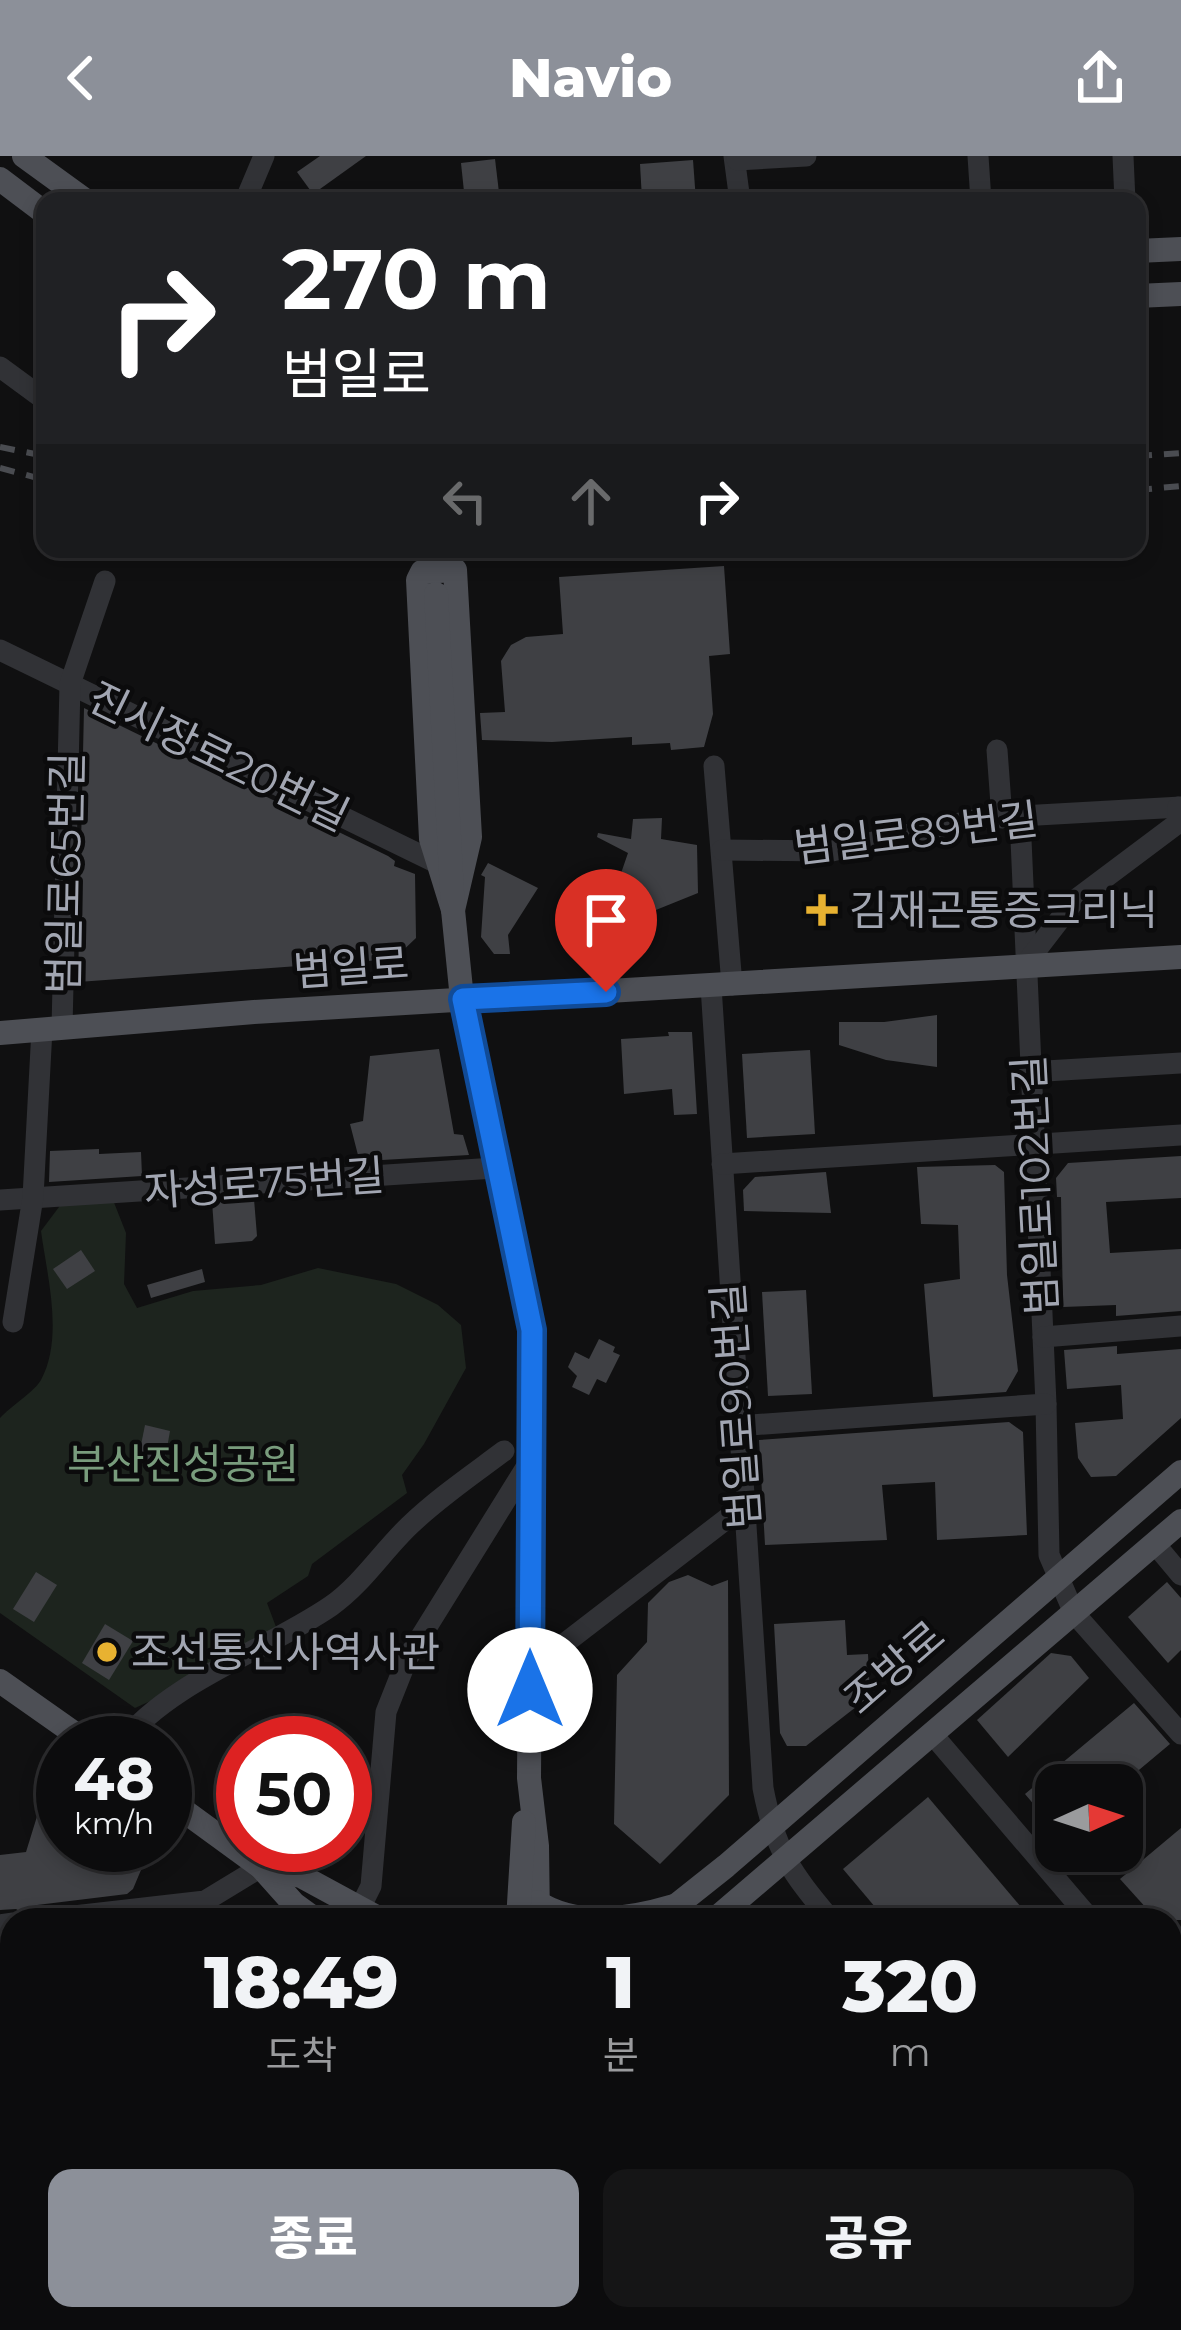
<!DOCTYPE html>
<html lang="ko">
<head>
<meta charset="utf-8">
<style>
	:root { --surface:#0c0c0d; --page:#151516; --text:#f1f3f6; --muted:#9a9b9d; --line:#2c2c2e; --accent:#8c9099 }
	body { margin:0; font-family:Montserrat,"Noto Sans KR",sans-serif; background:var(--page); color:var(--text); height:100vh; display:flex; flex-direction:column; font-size:45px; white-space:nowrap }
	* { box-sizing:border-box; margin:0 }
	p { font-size:39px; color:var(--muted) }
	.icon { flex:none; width:66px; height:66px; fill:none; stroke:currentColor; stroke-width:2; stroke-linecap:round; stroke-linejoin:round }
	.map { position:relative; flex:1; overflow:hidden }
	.details { position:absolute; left:0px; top:1752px; width:1182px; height:423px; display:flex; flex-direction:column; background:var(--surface); border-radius:36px 36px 0 0; box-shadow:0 6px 18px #0003,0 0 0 3px var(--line) }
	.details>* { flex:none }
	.guide { position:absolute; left:36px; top:36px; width:1110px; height:366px; border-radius:24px; box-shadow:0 6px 18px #0003,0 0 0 3px var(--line); background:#202124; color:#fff; overflow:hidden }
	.needle { width:78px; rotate:87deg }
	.fabs { position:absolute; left:1035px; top:1608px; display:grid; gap:24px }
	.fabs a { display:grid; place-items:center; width:108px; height:108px; border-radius:24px; background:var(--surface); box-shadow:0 6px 18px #0003,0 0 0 3px var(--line); font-size:60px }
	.speed { position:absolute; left:36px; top:1560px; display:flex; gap:24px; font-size:60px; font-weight:700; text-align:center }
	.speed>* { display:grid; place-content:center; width:156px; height:156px; border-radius:50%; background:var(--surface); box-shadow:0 6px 18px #0003,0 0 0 3px var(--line); line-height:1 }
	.speed small { font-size:30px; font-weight:400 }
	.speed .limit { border:18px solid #d22; background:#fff; color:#111 }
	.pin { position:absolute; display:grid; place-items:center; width:102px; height:102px; color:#fff; margin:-123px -51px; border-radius:50% 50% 50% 0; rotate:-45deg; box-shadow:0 0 12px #0007 }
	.pin .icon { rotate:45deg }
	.me { position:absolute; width:132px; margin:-66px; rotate:0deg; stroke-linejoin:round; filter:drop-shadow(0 0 9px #0008) }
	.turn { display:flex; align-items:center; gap:42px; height:252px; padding:0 48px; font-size:54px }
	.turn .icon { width:156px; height:156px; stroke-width:2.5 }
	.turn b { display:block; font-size:84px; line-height:102px }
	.lanes { display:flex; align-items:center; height:114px; padding:0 48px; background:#0003; justify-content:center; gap:60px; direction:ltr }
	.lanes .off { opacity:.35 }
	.eta { display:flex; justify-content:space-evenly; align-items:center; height:204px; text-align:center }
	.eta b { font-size:72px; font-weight:800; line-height:84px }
	.cta { display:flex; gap:24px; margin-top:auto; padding:24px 48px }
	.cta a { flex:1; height:138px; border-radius:24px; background:var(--accent); color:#fff; font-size:48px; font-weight:800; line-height:138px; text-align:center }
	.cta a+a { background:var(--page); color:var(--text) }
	header { display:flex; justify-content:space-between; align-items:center; height:156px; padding:0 48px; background:var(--accent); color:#fff; font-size:54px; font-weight:800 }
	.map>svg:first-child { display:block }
</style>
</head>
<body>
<header><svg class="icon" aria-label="back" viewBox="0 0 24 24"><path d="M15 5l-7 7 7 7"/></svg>Navio<svg class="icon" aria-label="share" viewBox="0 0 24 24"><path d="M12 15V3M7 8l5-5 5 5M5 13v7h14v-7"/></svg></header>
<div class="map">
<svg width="1181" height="2174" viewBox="0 0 1181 2174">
	<rect width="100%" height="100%" fill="#101011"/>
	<path fill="#1d241e" d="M 113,1044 L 126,1077 L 124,1128 L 137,1152 L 193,1135 L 261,1129 L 318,1112 L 396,1128 L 438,1149 L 461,1169 L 466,1212 L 424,1288 L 402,1319 L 407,1337 L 312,1408 L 308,1420 L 267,1447 L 279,1479 L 203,1521 L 135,1552 L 0,1457 L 0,1262 C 10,1251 35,1235 41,1224 C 64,1181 47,1120 41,1075 L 62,1047 Z"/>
	<g fill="#3f4044">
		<polygon points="320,0 366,0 313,38 297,16"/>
		<polygon points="495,3 500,45 465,45 461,7"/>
		<polygon points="693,4 696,45 642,43 640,8"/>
		<polygon points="724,410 730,498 709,500 713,558 704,591 671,594 670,587 632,589 632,581 552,586 482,584 480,557 505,556 501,505 511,489 526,481 563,478 559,421"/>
		<polygon points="84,552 388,700 395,705 394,710 415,718 416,782 394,803 78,826"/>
		<polygon points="662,662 661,683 697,689 698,737 641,760 598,743 604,722 618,726 628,697 597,681 598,677 631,683 633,663"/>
		<polygon points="488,707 538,732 508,779 510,798 494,798 481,781 485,721 481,719"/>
		<polygon points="937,859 937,911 886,904 839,889 839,866 884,866"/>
		<polygon points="668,876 692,876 697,958 674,959 672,933 624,938 621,883 669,880"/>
		<polygon points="439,893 454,978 463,979 469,999 382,1004 382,998 359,1003 350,968 363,965 370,900"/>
		<polygon points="810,894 815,978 747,982 742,898"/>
		<polygon points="99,993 99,998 141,996 142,1020 49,1026 50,995"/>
		<polygon points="1181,1000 1181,1042 1106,1046 1110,1097 1181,1093 1181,1155 1116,1160 1116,1149 1063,1151 1061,1041 1057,1041 1056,1022 1068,1007"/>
		<polygon points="995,1009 1004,1016 1007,1119 1018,1215 1006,1236 933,1241 924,1128 960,1123 958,1069 921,1068 917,1011"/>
		<polygon points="826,1016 831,1057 744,1055 743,1034 755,1021"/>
		<polygon points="254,1043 257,1080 252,1085 215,1088 212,1045"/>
		<polygon points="81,1094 95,1115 67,1133 53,1113"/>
		<polygon points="202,1113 205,1126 151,1142 147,1129"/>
		<polygon points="806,1134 812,1238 768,1240 762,1136"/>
		<polygon points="599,1183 615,1191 613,1196 620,1199 606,1227 597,1223 589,1239 572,1231 577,1220 568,1211 575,1196 589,1203"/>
		<polygon points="1117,1190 1117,1198 1181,1193 1181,1262 1116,1320 1091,1321 1078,1302 1075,1267 1123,1263 1121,1229 1067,1233 1064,1194"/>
		<polygon points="1009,1266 1023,1276 1027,1379 937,1384 935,1326 882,1329 887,1384 765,1389 759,1284"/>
		<polygon points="145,1269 170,1275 164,1309 138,1304"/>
		<polygon points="36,1416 57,1429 34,1466 13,1453"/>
		<polygon points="688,1419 712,1430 728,1424 729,1639 660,1708 614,1668 617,1519 647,1486 648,1447 669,1426"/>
		<polygon points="1167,1426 1181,1442 1181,1494 1168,1507 1128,1461"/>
		<polygon points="845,1464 847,1499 868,1498 870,1540 806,1590 787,1590 780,1577 774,1468"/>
		<polygon points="105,1468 133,1485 109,1524 82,1507"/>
		<polygon points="1051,1497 1071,1500 1089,1522 1008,1601 977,1564"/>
		<polygon points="1134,1547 1170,1588 1121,1629 1056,1629 1056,1675 1025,1638"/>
		<polygon points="47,1628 63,1641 63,1689 117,1689 149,1695 133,1733 127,1738 37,1749 25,1758 16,1753 0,1754 0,1699 26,1696"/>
		<polygon points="928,1641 1032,1764 886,1764 843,1713"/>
		<polygon points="1181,1672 1181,1764 1157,1764 1120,1723"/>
	</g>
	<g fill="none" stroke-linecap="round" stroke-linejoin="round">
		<polyline stroke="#2d2e31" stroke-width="24" stroke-dasharray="24 12" stroke-linecap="butt" points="435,393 436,436"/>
		<g stroke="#313236" stroke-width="21">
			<polyline points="734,0 740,45"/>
			<polyline points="978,0 981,45"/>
			<polyline points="1123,0 1125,45"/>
			<polyline points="737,4 806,0"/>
			<polyline points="245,45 264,0"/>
			<polyline points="0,211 45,244"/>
			<polyline points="0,494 437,707"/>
			<polyline points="997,594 1002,662"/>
			<polyline points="714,610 732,829"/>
			<polyline points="1020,661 1046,1248 1049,1399 1074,1457 1181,1578"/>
			<polyline points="722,694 832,695 983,662 1181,651"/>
			<polyline points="1024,810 1074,745 1178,667 1178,651"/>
			<path d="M 711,830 L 763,1632 C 775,1695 791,1716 831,1764"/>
			<polyline points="62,872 70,528 105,425"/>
			<polyline points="1029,916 1181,907"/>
			<polyline points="722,1008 1181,979"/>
			<polyline points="0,1044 495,1012"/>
			<polyline points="13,1166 33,1041 42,873"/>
			<polyline points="1043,1181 1181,1170"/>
			<polyline points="737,1270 1046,1248"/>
			<polyline points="1155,1388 1181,1419"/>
			<polyline points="530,1489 560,1491 742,1351"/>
			<polyline points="933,1579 1091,1764"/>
			<path d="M 122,1587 C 169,1526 267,1494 331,1450 C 362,1428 382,1396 409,1370 C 438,1342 472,1319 504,1295"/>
			<polyline points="360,1752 371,1730 386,1556 407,1503 530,1305"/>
			<polyline points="39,1764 205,1745 261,1711"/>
			<polyline points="0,1769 12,1767"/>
			<polyline points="1170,1856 1181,1869"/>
			<polyline points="1170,2159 1181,2172"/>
			<polyline points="60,2163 62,2174"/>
			<polyline points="913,2163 917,2174"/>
			<polyline points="321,2174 322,2163"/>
			<polyline points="591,2174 621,2163"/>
		</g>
		<g stroke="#4d4f55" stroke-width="24">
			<polyline points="24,0 86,45"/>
			<polyline points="0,23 45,57"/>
			<polyline points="1137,95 1181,93"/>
			<polyline points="1137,140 1181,138"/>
			<polygon points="455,414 470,681 453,754 431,683 418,424 422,416"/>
			<polyline points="436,438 453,754 462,843 532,1174 529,1622 537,1690 538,1764"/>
			<polyline points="0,877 254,856 1181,801"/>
			<polyline points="0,1525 88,1587"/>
			<polyline points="165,1641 261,1711 294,1748 316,1764"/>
			<polyline points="261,1711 301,1720 382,1764"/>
			<path d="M 537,1746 C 577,1772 630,1763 674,1750"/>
			<polyline points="518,1764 524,1666"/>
			<polyline points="658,1764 726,1710 1181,1316"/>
			<polyline points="714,1764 1181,1365"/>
			<polyline points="494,2174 494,2163"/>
			<polyline points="536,2174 537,2163"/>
		</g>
		<g stroke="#4a4c51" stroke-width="6" stroke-dasharray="15 12" stroke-linecap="butt">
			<polyline points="0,291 45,300"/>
			<polyline points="1137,300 1181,297"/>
			<polyline points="0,312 45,324"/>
			<polyline points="1137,334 1181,330"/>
		</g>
	</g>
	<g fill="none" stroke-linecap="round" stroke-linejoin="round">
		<defs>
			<polyline id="route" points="530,1534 532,1174 463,843 606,836"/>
		</defs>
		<use href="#route" stroke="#114b97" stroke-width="30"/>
		<use href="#route" stroke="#1a73e8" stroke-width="21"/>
	</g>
	<g fill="#e8b231" stroke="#0b0b0c" stroke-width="4.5">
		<path d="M816 736h12v12h12v12h-12v12h-12v-12h-12v-12h12z"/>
		<circle cx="107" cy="1496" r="12"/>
	</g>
	<g text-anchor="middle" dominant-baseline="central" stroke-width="9" stroke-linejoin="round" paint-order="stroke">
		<g font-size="42" fill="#a2a6b2" stroke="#0b0b0c">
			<text transform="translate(219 600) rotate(26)">진시장로20번길</text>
			<text transform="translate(916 677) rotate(-7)">범일로89번길</text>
			<text transform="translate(65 717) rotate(-89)">범일로65번길</text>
			<text transform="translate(351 811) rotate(-4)">범일로</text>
			<text transform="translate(264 1027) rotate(-4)">자성로75번길</text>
			<text transform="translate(1035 1029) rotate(-93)">범일로102번길</text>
			<text transform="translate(736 1250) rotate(-94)">범일로90번길</text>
			<text transform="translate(894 1511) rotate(-41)">조방로</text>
		</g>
		<g font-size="42" fill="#a2a6b2" stroke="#0b0b0c" text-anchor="start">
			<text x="849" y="754">김재곤통증크리닉</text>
			<text x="131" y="1496">조선통신사역사관</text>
		</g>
		<g font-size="42" fill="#799c7d" stroke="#0b0b0c">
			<text x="183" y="1308">부산진성공원</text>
		</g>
	</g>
</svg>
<div class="fabs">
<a><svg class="needle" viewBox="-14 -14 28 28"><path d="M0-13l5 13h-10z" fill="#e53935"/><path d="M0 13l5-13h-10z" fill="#9a9b9d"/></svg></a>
</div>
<div class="speed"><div>48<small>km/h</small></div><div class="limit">50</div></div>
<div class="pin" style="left:606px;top:836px;background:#d93025"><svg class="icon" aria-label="arrive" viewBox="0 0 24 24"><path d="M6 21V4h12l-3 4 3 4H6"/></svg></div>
<svg class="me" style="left:530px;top:1534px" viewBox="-20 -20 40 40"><circle r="19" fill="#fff"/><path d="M0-13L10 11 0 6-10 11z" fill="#1a73e8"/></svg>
<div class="guide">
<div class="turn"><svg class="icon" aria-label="right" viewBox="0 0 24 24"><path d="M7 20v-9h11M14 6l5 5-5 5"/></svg><div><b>270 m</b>범일로</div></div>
<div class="lanes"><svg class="icon off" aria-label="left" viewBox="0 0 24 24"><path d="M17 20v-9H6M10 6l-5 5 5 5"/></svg><svg class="icon off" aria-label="ahead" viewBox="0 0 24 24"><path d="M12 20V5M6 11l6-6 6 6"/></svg><svg class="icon" aria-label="right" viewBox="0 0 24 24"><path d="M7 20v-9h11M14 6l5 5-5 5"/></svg></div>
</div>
<section class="details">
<div class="eta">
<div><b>18:49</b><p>도착</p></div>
<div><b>1</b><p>분</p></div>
<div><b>320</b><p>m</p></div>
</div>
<div class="cta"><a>종료</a><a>공유</a></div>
</section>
</div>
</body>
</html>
